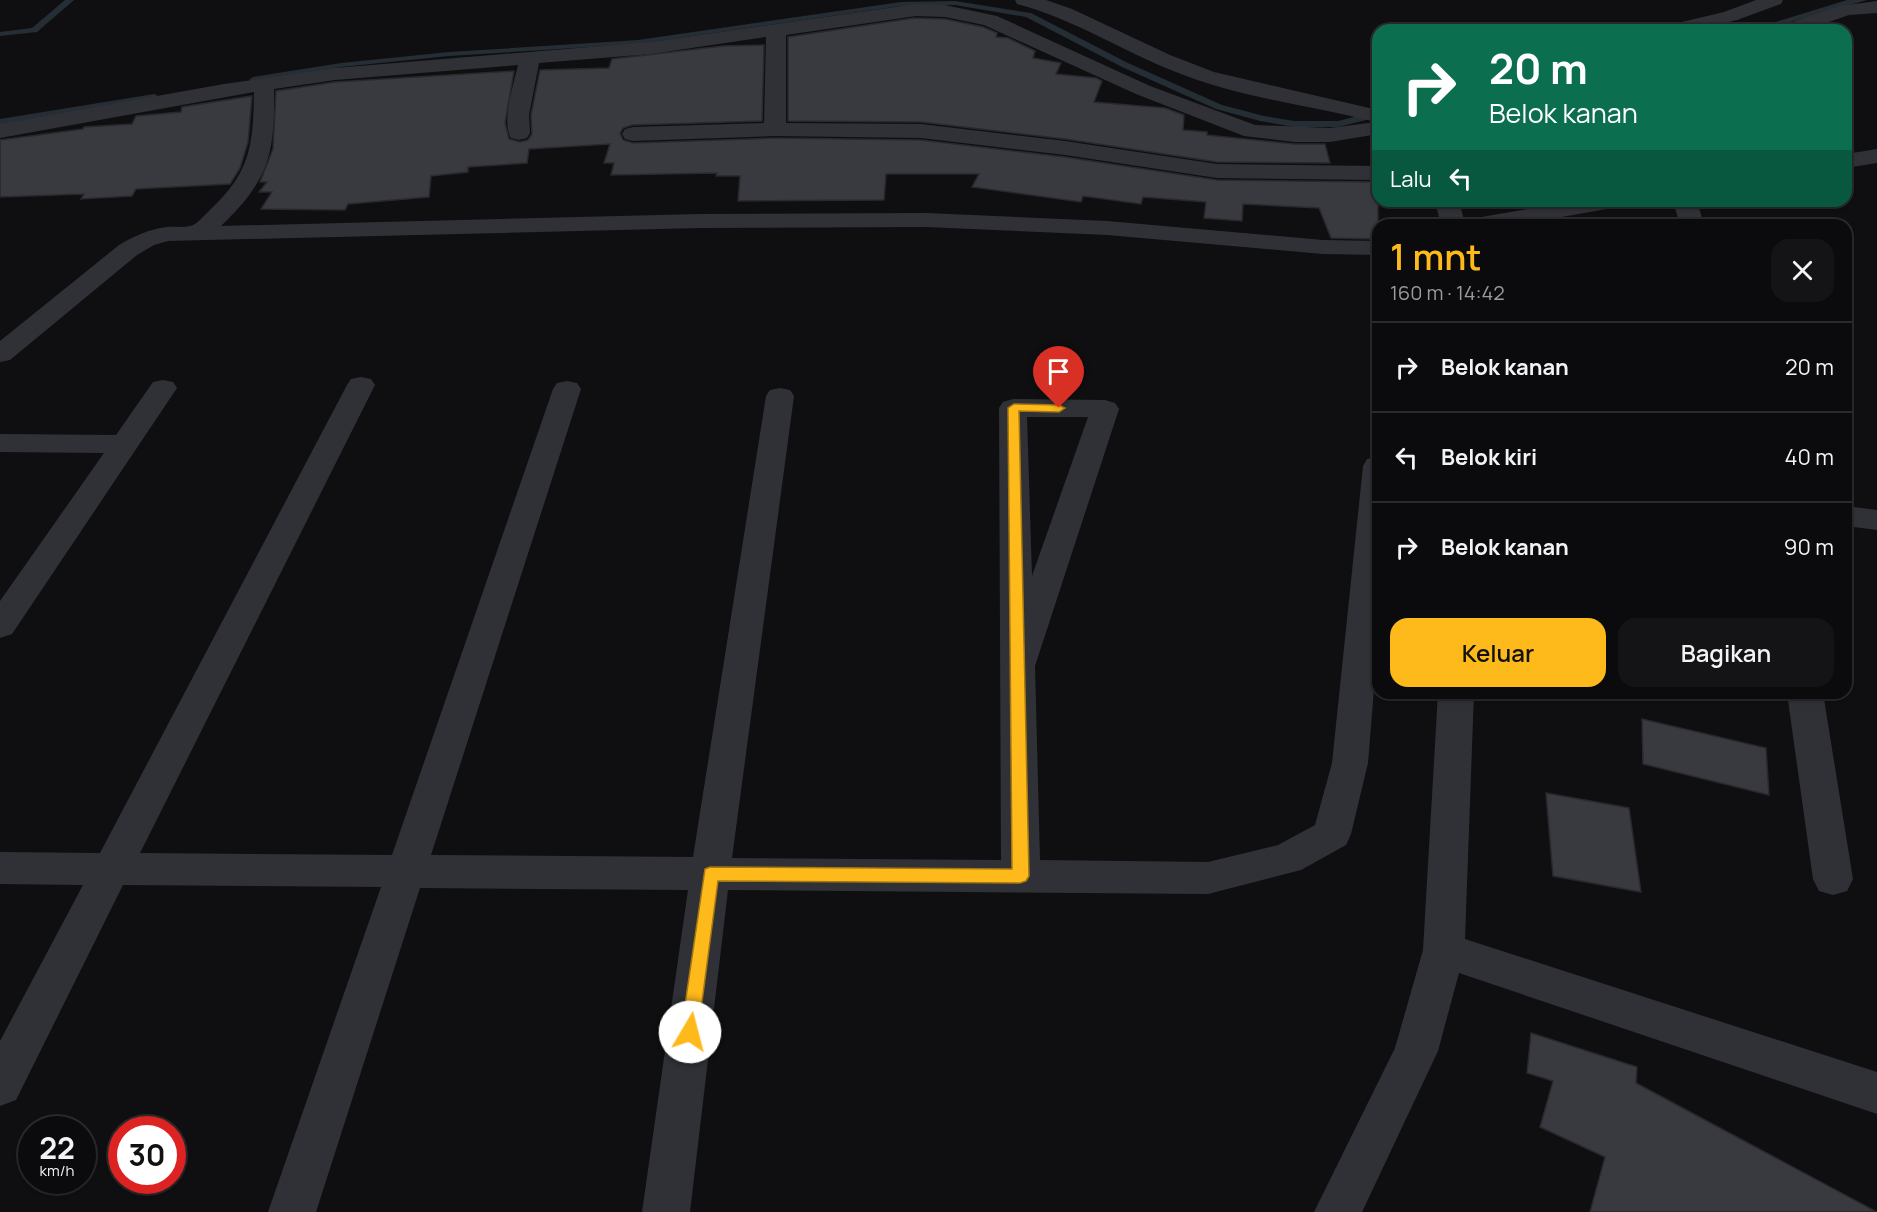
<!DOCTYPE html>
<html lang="id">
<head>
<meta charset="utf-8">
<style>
	:root { --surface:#0b0b0d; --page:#141416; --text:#f1f3f6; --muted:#9a9b9d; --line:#2b2b2e; --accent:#feb91a }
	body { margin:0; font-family:Manrope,sans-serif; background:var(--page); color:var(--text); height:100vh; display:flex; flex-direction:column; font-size:22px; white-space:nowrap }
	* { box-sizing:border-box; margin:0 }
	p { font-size:20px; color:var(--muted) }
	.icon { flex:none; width:33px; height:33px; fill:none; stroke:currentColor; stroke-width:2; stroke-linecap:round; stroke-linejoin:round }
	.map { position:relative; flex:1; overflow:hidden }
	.panel { position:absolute; left:1372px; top:219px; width:480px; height:480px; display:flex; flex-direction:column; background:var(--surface); border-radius:18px; box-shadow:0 2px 4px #0004,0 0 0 2px var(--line) }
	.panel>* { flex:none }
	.banner { position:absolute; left:1372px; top:24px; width:480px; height:183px; border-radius:18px; box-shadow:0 2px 4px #0004,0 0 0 2px var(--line); background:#0b6e4f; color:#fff; overflow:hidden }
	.speed { position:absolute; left:18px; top:1116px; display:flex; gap:12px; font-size:30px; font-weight:700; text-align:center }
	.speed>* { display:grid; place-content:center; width:78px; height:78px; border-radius:50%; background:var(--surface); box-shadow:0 2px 4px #0004,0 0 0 2px var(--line); line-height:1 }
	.speed small { font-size:15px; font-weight:400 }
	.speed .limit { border:9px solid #d22; background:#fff; color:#111 }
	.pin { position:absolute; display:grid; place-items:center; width:51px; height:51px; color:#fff; margin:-62px -26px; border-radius:50% 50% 50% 0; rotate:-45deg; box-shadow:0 0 6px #0007 }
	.pin .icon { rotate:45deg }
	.me { position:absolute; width:66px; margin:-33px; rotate:8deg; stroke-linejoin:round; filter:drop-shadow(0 0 4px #0008) }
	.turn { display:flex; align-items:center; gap:21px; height:126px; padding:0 18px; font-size:27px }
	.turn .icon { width:78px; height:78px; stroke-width:2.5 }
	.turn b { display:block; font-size:42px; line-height:51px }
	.then { display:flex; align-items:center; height:57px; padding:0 18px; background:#0003; gap:12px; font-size:22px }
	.round { display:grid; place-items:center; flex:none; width:63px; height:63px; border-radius:18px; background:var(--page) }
	.head { display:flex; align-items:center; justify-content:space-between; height:102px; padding:0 18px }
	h1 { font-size:36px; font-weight:600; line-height:45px; color:var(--accent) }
	.primary-button { display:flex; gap:12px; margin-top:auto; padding:12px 18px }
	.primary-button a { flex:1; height:69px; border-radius:18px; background:var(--accent); color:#111; font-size:24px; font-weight:600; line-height:69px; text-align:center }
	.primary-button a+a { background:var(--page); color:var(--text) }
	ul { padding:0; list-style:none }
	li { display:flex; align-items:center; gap:18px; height:90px; padding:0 18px; border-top:2px solid var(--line) }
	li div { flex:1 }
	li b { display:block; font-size:22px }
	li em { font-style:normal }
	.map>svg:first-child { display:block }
</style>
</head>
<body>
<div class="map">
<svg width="1877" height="1212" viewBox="0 0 1877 1212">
	<rect width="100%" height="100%" fill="#0f0f11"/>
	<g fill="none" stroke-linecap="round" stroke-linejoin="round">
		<g fill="#252d35" fill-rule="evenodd">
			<polygon points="65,0 74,0 37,32 0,36 0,32 32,28"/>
			<polygon points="1847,0 1867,0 1762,30 1750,30"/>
			<polygon points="955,1 1031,13 1128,63 1222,105 1264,116 1294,121 1338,121 1378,111 1378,117 1338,127 1294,127 1260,121 1216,109 1122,67 1026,17 955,5 901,6 638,44 449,56 341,67 253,83 249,80 253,77 341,63 449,52 638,40 901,2"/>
			<polygon points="154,94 157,95 157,99 0,125 0,119"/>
		</g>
	</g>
	<g fill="#383a3f" stroke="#29292d" stroke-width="1.5">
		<polygon points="914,18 945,19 983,27 997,33 996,37 1008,38 1035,51 1033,58 1061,63 1056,74 1096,78 1102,81 1094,102 1165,108 1184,115 1183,130 1207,132 1207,135 1294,144 1325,144 1330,163 1217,162 1065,139 921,122 788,121 788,37"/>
		<polygon points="764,45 762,121 632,125 623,128 620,133 623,140 633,143 775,138 921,140 1065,157 1217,180 1378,182 1378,239 1331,238 1319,208 1243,204 1242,221 1204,218 1206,202 1143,197 1141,204 1083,196 1081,202 972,187 979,174 886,174 884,200 738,201 740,176 716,176 717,173 611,175 614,163 604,163 610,144 529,149 527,163 468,167 468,172 431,176 429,197 348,204 345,210 261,209 272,192 259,192 267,182 260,182 273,149 276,91 335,82 514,71 505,123 509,139 520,142 528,140 532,134 531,115 540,70 609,68 612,59 723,46"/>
		<polygon points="252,96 248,142 240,168 230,184 136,189 132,196 81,199 84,194 0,197 0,140 83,129 84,127 132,124 136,116 181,112 182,107"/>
		<polygon points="1642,719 1766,748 1769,795 1643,764"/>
		<polygon points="1546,793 1629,808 1641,892 1553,876"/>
		<polygon points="1531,1033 1637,1067 1636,1083 1877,1212 1590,1212 1605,1157 1540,1127 1553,1081 1527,1073"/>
	</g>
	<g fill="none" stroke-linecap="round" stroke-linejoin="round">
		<g fill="#303136" fill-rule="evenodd">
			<path d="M 1015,0 L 1046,0 L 1072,9 L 1170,55 L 1214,72 L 1378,110 L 1378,134 L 1330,142 L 1294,142 L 1244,136 L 1136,94 L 984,25 L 945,17 L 916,16 L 786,35 L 786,123 L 921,124 L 1065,141 L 1217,164 L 1378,166 L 1378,180 L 1217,178 L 1065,155 L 921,138 L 775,136 L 633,141 L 625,139 L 622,134 L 625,129 L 633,127 L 764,123 L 766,37 L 651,54 L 539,63 L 529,115 L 530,133 L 527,138 L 519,140 L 511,138 C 501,122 514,83 518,65 L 335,80 L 274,89 C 275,154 269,180 221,226 L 700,214 L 926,213 L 1107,221 L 1323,240 L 1378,241 L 1378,255 L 1323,254 L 1107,235 L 926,227 L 700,228 L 168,241 L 154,245 L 137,255 L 10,360 L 0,362 L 0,341 L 119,245 C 134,236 149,229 167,227 C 174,226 182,228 190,226 C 197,225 205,214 211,209 C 251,171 253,145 254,92 L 0,138 L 0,124 L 224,84 L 335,68 L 651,42 L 916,4 L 945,5 L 997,16 L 1150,86 L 1255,125 L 1330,128 L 1376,122 C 1309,105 1240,98 1176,72 C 1122,51 1074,19 1017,4 Z"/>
			<polygon points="1756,0 1783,0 1781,4 1737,20 1696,30 1662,30 1665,26 1724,12"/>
			<polygon points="1877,1 1877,13 1849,15 1806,30 1777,30 1780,26 1840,6"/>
			<polygon points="1877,149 1877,163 1846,168 1846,154"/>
			<polygon points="1435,201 1459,201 1465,224 1467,220 1476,218 1572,201 1624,201 1620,206 1612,208 1517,225 1441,225"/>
			<polygon points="1673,201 1697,201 1704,225 1680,225"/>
			<path d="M 361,377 L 371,379 L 375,385 L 140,853 L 392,855 L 553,389 L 557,383 L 567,381 L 577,383 L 581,389 L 431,855 L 693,857 L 766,396 L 770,390 L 780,388 L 790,390 L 794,396 L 732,858 L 1001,860 L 999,408 L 1003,402 L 1013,399 L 1105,400 L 1115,403 L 1119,409 L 1035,666 L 1040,860 L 1208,862 L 1278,845 L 1315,825 L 1332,763 L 1363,466 L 1367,459 L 1378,457 L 1378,640 L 1368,763 L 1351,834 L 1346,845 L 1301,870 L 1208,894 L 728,890 L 690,1212 L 642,1212 L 688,890 L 420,888 L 316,1212 L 268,1212 L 381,887 L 123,885 L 16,1100 L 0,1106 L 0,1041 L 83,885 L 0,884 L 0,852 L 100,853 L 347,385 L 351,379 ZM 1027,417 L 1088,417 L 1032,576 Z"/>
			<polygon points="163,380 173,382 177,388 12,634 0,638 0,601 104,453 0,452 0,434 116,435 153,382"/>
			<polygon points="1846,506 1877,510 1877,530 1846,526"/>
			<polygon points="1438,693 1474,693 1465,939 1877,1072 1877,1114 1459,973 1438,1051 1362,1212 1314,1212 1395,1048 1423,950"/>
			<polygon points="1787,693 1823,693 1853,879 1847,891 1833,895 1819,891 1813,879"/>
		</g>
	</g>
	<polygon fill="#feb91a" stroke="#a57811" stroke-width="1.5" points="1014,404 1059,405 1065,408 1059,412 1019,411 1029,876 1026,881 1020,883 718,881 698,1032 696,1037 690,1040 683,1037 681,1032 705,869 710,867 1012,869 1008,408"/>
</svg>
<div class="speed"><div>22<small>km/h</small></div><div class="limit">30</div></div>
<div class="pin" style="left:1059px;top:408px;background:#d93025"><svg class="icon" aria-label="arrive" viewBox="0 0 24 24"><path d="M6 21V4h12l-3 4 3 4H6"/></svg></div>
<svg class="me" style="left:690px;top:1032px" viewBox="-20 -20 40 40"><circle r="19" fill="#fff"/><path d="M0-13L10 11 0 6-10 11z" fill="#feb91a"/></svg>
<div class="banner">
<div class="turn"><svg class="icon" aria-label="right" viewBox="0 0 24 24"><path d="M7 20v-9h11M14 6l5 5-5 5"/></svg><div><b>20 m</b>Belok kanan</div></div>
<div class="then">Lalu<svg class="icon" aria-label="left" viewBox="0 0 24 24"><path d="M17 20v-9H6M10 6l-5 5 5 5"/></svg></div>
</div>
<section class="panel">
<div class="head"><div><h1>1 mnt</h1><p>160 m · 14:42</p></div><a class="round"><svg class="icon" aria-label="close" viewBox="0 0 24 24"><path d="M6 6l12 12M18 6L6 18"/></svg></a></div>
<ul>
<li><svg class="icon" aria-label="right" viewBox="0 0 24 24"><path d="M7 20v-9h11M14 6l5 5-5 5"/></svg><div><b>Belok kanan</b></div><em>20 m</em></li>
<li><svg class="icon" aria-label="left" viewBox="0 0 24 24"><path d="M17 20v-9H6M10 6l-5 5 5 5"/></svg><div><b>Belok kiri</b></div><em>40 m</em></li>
<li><svg class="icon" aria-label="right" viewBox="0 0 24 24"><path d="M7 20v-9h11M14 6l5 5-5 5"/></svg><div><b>Belok kanan</b></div><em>90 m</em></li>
</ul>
<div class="primary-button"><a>Keluar</a><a>Bagikan</a></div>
</section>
</div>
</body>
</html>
